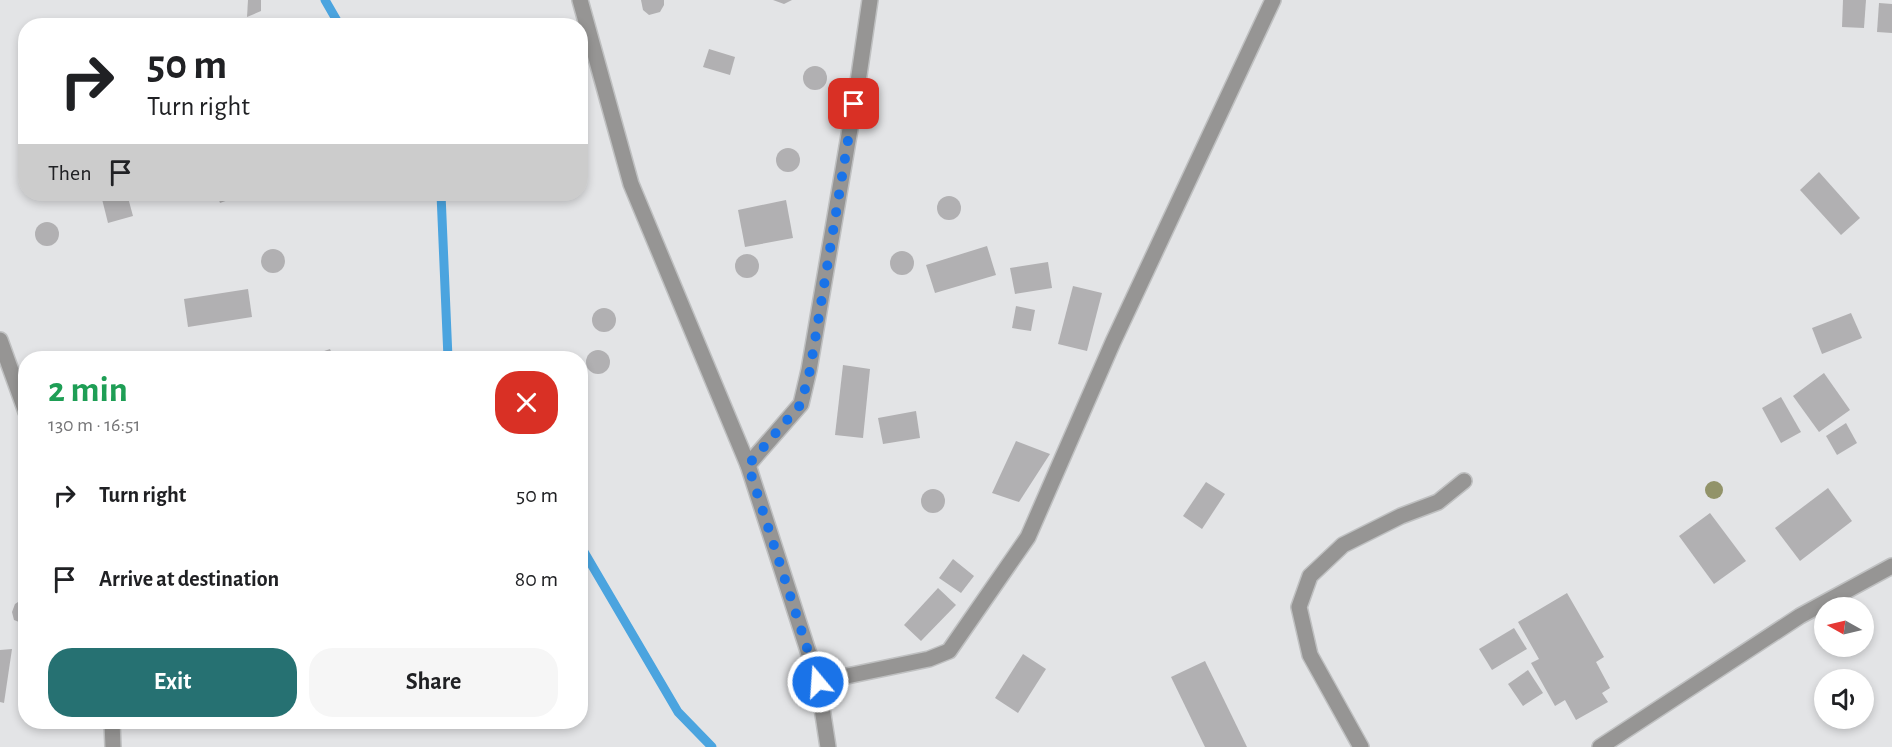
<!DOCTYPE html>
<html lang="en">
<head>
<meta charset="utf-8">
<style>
	:root { --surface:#fff; --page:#f6f6f6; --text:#202124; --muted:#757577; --accent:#267172 }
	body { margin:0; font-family:"Alegreya Sans",sans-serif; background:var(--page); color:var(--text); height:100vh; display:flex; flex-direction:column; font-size:22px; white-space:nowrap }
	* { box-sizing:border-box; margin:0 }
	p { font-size:20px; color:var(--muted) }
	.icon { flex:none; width:33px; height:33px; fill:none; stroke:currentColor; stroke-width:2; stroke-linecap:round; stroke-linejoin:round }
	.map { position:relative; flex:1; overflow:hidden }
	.details { position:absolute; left:18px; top:351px; width:570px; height:378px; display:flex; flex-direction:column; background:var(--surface); border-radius:24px; box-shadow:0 3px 9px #0003 }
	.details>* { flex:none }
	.banner { position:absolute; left:18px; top:18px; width:570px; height:183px; border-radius:24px; box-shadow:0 3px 9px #0003; background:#fff; color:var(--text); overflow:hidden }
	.needle { width:39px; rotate:278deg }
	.buttons { position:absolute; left:1814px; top:597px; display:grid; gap:12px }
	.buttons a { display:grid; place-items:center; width:60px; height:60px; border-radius:50%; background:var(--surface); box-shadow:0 3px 9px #0003; font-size:30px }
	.pin { position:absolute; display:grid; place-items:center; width:51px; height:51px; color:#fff; margin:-26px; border-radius:12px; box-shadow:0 3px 9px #0006 }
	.me { position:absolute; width:66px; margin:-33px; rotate:342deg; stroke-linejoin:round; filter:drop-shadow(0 0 4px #0008) }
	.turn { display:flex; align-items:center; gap:21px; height:126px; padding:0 30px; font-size:27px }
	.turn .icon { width:78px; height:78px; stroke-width:2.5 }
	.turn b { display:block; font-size:42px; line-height:51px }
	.then { display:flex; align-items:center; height:57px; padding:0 30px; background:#0003; gap:12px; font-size:22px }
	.round { display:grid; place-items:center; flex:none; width:63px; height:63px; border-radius:24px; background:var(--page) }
	.head { display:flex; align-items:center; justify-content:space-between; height:102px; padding:0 30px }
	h1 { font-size:36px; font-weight:600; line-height:45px; color:#1e9e55 }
	.primary-button { display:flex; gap:12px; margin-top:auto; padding:12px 30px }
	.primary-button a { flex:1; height:69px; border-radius:24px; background:var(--accent); color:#fff; font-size:24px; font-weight:600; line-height:69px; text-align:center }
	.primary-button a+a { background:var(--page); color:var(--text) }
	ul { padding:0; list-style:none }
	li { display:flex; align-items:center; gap:18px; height:84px; padding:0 30px }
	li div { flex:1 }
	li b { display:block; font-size:22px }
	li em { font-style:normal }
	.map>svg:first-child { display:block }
</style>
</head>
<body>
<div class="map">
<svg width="1892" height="747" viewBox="0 0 1892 747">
	<rect width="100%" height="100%" fill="#e3e4e6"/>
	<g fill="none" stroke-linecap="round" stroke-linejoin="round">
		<g stroke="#4ba4df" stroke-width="9">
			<polyline points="325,0 340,26"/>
			<polyline points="441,194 448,358"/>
			<polyline points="580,545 678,712 712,747"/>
		</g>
	</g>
	<g fill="#b1b0b2">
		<polygon points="248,0 261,0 261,11 247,17"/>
		<polygon points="641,0 664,0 664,5 660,12 649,15 643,10"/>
		<polygon points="773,0 792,0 784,4"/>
		<polygon points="1843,0 1866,0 1864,28 1842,27"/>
		<polygon points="1879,3 1892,4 1892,33 1877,32"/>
		<polygon points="709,49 735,57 730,75 703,67"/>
		<circle cx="815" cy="78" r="12"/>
		<circle cx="788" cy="160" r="12"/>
		<polygon points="1819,172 1860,218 1841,235 1800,190"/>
		<polygon points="124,194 127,194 133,216 108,223 102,199"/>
		<polygon points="217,194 245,194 220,203"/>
		<circle cx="949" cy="208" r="12"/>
		<polygon points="786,200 793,238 745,247 738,210"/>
		<circle cx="47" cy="234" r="12"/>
		<polygon points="987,246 996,275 935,293 926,265"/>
		<circle cx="273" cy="261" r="12"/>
		<circle cx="902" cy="263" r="12"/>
		<circle cx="747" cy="266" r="12"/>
		<polygon points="1048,262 1052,288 1015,294 1010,268"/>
		<polygon points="1073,286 1102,293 1087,351 1058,344"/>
		<polygon points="248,289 252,317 188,327 184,299"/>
		<polygon points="1016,306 1035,310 1031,331 1012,328"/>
		<circle cx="604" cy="320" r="12"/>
		<polygon points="1851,313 1862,338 1822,354 1812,328"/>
		<polygon points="330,349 334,358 304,358"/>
		<circle cx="598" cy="362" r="12"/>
		<polygon points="843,365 870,369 863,438 835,435"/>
		<polygon points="1824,373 1850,410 1819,432 1793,396"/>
		<polygon points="1781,397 1801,432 1781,443 1762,408"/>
		<polygon points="916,411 920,438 883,444 878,418"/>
		<polygon points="1846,423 1857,443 1837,455 1826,436"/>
		<polygon points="1016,441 1050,454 1019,502 992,493"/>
		<polygon points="1206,482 1225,494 1202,529 1183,516"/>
		<polygon points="1828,488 1852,521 1800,561 1775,528"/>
		<circle cx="933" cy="501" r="12"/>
		<polygon points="1710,513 1746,561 1714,584 1679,536"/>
		<polygon points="953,559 974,576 961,593 939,578"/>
		<polygon points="938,588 956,605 921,641 904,625"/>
		<polygon points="1567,593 1604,657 1596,662 1610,688 1602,693 1608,702 1576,720 1565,700 1555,706 1531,663 1539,659 1518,622"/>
		<polygon points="21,600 26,600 24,624 14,620 12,612 15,604"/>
		<polygon points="1514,628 1527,649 1492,670 1479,649"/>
		<polygon points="12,649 4,703 0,702 0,650"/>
		<polygon points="1023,654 1046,669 1018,713 995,698"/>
		<polygon points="1205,661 1247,747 1205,747 1171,677"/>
		<polygon points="1528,670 1543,693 1523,706 1508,684"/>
	</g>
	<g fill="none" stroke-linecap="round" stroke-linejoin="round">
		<defs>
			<g id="minor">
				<polyline points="580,0 631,184 748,465 818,682 828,747"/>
				<polyline points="0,340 26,412"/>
				<polyline points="748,465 801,404 809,370 858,82 870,0"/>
				<polyline points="818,682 929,659 949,651 1028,537 1113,342 1273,0"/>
				<polyline points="112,722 113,747"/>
				<polyline points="1361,747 1310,655 1299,607 1310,576 1343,545 1401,516 1438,502 1464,481"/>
				<polyline points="1600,747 1800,616 1892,566"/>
			</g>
		</defs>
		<use href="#minor" stroke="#bfc0c1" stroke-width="18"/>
		<use href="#minor" stroke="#969594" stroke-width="15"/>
	</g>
	<circle fill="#929369" cx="1714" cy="490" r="9"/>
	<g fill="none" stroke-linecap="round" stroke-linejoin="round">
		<polyline stroke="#1a73e8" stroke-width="10" stroke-dasharray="0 18" points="818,682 748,465 801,404 810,370 854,104"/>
	</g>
</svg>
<div class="buttons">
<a><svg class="needle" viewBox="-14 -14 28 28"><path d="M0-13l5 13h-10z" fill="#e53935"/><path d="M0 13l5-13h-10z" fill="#757577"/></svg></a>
<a><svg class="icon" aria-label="sound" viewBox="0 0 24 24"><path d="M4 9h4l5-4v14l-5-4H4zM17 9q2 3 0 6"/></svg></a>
</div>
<div class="pin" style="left:854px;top:104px;background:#d93025"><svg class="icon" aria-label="arrive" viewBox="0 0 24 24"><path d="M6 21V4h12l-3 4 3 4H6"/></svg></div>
<svg class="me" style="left:818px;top:682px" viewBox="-20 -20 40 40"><circle r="17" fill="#1a73e8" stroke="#fff" stroke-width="3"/><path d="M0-11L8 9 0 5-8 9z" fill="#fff"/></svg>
<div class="banner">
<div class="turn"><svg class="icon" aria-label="right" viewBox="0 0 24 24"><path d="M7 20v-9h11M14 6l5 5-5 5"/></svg><div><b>50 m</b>Turn right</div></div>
<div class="then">Then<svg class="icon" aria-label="arrive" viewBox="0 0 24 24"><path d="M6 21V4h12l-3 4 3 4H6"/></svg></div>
</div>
<section class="details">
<div class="head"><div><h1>2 min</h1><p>130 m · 16:51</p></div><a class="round" style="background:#d93025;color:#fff"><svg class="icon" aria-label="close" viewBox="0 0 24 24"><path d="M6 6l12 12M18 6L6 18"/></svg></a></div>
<ul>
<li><svg class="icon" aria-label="right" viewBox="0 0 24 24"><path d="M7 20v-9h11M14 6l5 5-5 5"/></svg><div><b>Turn right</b></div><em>50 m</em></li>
<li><svg class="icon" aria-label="arrive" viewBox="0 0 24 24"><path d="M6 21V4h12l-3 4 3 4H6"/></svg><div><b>Arrive at destination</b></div><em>80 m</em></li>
</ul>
<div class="primary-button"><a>Exit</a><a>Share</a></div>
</section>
</div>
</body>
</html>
